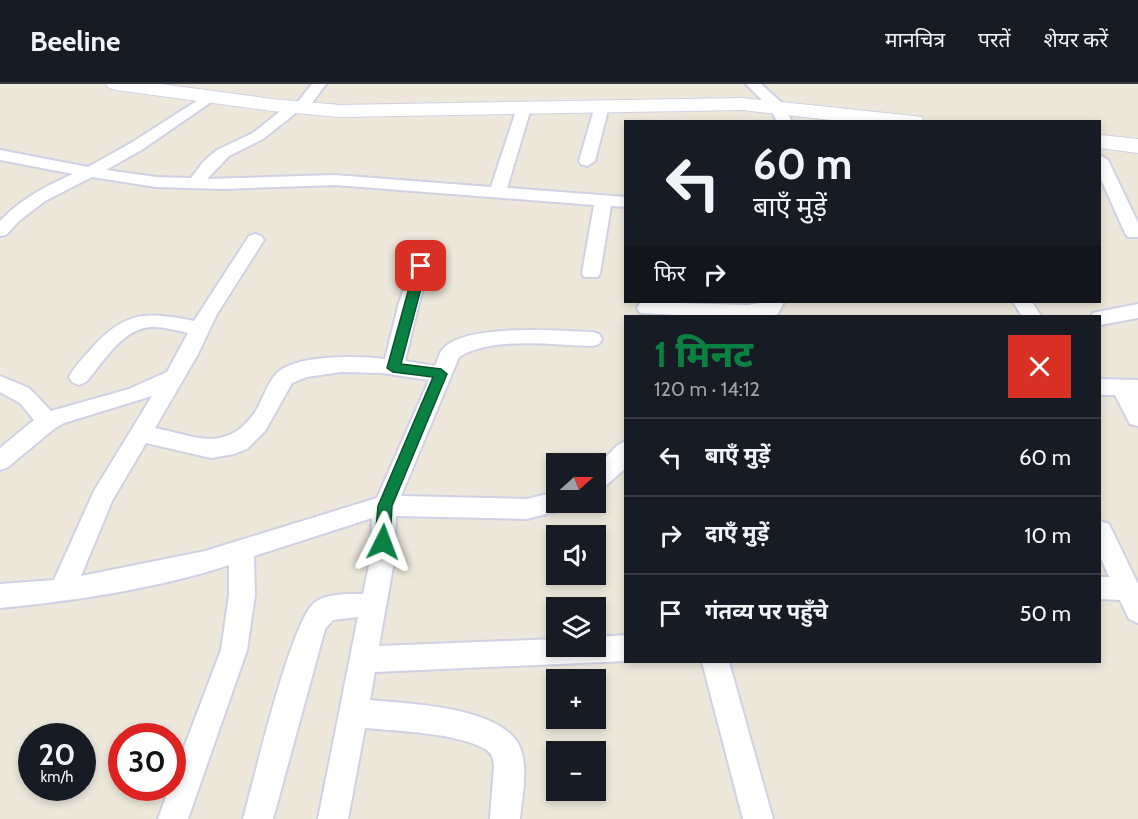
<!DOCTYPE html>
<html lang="hi">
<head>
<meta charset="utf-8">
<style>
	:root { --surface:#171b24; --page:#20242c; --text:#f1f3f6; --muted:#9ea1a6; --line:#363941; --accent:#0b8043 }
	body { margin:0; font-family:Cabin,"Noto Sans Devanagari",sans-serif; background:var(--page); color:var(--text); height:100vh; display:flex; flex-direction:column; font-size:22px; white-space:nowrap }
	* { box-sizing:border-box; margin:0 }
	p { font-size:20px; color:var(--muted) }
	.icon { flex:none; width:33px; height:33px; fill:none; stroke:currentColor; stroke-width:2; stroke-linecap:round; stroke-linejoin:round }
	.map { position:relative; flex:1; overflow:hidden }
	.drawer { position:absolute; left:624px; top:231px; width:477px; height:348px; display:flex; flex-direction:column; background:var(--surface); border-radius:0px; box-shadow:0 3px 9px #0003 }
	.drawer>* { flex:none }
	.banner { position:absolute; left:624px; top:36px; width:477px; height:183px; border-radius:0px; box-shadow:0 3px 9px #0003; background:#171b24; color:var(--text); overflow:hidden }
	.needle { width:39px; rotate:69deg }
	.buttons { position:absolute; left:546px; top:369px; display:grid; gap:12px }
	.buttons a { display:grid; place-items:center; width:60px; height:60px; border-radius:0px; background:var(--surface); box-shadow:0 3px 9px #0003; font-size:30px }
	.speed { position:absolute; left:18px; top:639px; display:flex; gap:12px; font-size:30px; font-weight:700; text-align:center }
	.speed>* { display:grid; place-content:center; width:78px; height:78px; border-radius:50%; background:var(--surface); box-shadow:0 3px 9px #0003; line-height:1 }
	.speed small { font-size:15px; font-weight:400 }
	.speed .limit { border:9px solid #d22; background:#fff; color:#111 }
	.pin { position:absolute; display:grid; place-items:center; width:51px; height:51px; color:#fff; margin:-26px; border-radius:12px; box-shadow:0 3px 9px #0006 }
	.me { position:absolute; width:66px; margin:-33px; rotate:3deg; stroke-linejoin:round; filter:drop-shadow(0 0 4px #0008) }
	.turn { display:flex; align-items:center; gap:21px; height:126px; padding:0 30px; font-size:27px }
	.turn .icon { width:78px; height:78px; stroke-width:2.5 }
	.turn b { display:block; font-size:42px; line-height:51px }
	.then { display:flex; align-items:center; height:57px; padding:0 30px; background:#0003; gap:12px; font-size:22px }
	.round { display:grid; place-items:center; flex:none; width:63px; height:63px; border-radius:0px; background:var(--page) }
	.head { display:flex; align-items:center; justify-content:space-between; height:102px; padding:0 30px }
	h1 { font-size:36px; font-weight:800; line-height:45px; color:var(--accent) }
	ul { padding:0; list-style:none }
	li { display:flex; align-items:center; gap:18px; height:78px; padding:0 30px; border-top:2px solid var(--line) }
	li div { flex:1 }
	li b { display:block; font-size:22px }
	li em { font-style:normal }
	header { display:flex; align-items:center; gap:36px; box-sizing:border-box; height:84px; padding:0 30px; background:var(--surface); border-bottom:2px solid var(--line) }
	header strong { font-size:28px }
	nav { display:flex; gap:33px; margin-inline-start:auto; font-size:21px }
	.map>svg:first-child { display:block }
</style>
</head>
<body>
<header>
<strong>Beeline</strong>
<nav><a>मानचित्र</a><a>परतें</a><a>शेयर करें</a></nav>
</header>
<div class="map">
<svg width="1138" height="735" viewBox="0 0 1138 735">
	<rect width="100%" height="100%" fill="#ede8db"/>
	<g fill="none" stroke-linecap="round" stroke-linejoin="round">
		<defs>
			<g id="street">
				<path d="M 312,0 L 326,0 L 306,27 L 297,28 L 263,55 L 229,72 L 207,95 L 335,91 L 491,103 L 517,24 L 524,20 L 529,21 L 531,24 L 507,104 L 626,113 L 626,123 L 611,122 L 600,189 L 598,193 L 584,193 L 582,189 L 594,121 L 335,101 L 222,105 L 156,103 L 92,93 L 45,117 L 19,137 L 6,151 L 0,152 L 0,137 C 21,115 46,102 73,90 L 0,76 L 0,66 L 88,83 L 131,59 L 209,9 L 216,13 L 214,16 L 143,65 L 106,86 L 156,93 L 191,94 L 204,77 L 217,66 L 253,49 L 289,20 L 297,19 Z"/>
				<polygon points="746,0 761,0 783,20 792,38 777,38 771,25"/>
				<polygon points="602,18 609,22 595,77 587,82 581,80 579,77 595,22"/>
				<polygon points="1100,71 1108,76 1138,139 1138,153 1128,153 1125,149 1100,93"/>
				<path d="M 255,150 L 261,152 L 264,156 L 217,230 L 198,270 L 155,344 C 198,353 228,370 257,325 C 263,314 268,298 277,289 C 297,270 359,272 385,275 L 399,219 L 418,164 L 421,160 L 433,160 L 436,164 L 419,219 L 405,277 L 435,282 C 438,276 439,269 443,265 C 465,239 559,247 592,248 L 599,250 L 602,255 L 599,260 L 592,262 C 553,261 492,252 459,273 L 401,412 L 527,415 L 556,408 L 556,418 L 569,418 L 565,425 L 527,435 L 396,432 L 394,477 L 379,562 L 556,555 L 556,562 L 596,562 L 596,553 L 626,551 L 626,577 L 375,588 L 370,616 C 409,620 506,622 521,666 C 528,687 522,713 520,735 L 490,735 L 494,681 C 493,674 492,669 485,665 C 459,649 396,647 365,644 L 348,735 L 318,735 L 358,533 L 333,536 L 325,545 L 273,735 L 243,735 C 254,696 290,540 314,519 C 326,509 348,510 363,510 L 370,477 L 372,434 L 254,472 L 255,511 L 247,566 L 188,735 L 158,735 L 169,704 L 172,704 L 172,695 L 221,566 L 229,511 L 229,481 C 159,504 74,517 0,524 L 0,500 L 54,496 L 94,407 L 152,312 L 64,339 L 55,344 L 8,383 L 0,386 L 0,364 L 34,336 L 20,319 L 0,308 L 0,292 L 29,304 L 51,327 L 129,305 L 167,288 L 188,249 C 174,246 155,240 141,245 C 118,252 101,281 86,298 L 79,301 L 72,298 L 69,293 C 75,282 84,273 92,264 C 126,226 148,228 194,237 L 249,152 ZM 341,288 L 382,289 L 429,296 L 377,414 L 205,467 L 81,492 L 112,417 L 146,359 L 211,374 L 234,370 L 247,365 L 265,347 L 292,299 L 307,293 Z"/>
				<polygon points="647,218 748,221 765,218 784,218 778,230 771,232 696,232 640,229 637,224 640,219"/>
				<polygon points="1013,218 1032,218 1041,232 1022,232"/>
				<polygon points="1138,220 1138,234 1100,241 1100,232 1091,232 1093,229"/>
				<polygon points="1100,295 1138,296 1138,342 1130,340 1115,311 1100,311"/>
				<path d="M 626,357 L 626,384 L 604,403 L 596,405 L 596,384 C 606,376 613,361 626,357 Z"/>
				<polygon points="1100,437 1109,440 1138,500 1138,539 1129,535 1120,516 1100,515 1100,493 1109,493 1100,472"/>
				<polygon points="702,578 729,578 773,735 743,735"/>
			</g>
			<g id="secondary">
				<polygon points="106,0 161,0 272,15 340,21 742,14 914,32 922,33 924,38 849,38 742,26 340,33 272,27 116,6 109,4"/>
				<polygon points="1100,51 1138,55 1138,69 1100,64"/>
			</g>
		</defs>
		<use href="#street" stroke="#d0d1e4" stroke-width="4"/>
		<use href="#secondary" stroke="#d0d1e4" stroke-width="2"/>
		<use href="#street" fill="#fff" fill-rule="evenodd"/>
		<use href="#secondary" fill="#fff" fill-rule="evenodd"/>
	</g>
	<polygon fill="#0b8043" stroke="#07532c" stroke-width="1.5" points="421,179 427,182 401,280 441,285 447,290 392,422 390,458 388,463 383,465 378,463 375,458 378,422 433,293 393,288 387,284 415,182"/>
</svg>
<div class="buttons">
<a><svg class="needle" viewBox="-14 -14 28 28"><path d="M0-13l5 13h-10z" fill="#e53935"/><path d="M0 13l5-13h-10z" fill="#9ea1a6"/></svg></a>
<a><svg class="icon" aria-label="sound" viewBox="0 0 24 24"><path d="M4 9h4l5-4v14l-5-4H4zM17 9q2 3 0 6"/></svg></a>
<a><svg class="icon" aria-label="layers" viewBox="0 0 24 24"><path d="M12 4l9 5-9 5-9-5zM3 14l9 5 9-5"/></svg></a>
<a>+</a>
<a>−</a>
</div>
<div class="speed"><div>20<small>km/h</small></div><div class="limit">30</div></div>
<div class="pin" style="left:421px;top:182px;background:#d93025"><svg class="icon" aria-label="arrive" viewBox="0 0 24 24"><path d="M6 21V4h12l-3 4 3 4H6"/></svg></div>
<svg class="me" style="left:383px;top:458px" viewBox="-20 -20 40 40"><path d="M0-17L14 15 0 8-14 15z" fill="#0b8043" stroke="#fff" stroke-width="4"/></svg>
<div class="banner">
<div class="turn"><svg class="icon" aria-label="left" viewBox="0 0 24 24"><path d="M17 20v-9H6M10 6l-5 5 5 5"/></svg><div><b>60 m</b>बाएँ मुड़ें</div></div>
<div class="then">फिर<svg class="icon" aria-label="right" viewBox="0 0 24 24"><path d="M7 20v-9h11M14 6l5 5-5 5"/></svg></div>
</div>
<section class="drawer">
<div class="head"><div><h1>1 मिनट</h1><p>120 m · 14:12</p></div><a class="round" style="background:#d93025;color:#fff"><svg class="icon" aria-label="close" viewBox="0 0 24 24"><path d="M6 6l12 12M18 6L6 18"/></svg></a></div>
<ul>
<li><svg class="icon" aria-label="left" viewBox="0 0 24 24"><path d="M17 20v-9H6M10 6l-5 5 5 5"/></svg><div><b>बाएँ मुड़ें</b></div><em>60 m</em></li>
<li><svg class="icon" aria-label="right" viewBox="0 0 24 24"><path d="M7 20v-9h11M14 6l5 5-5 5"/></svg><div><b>दाएँ मुड़ें</b></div><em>10 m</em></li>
<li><svg class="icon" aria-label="arrive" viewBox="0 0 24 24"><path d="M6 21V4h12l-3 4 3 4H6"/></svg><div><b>गंतव्य पर पहुँचे</b></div><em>50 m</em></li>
</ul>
</section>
</div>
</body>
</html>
